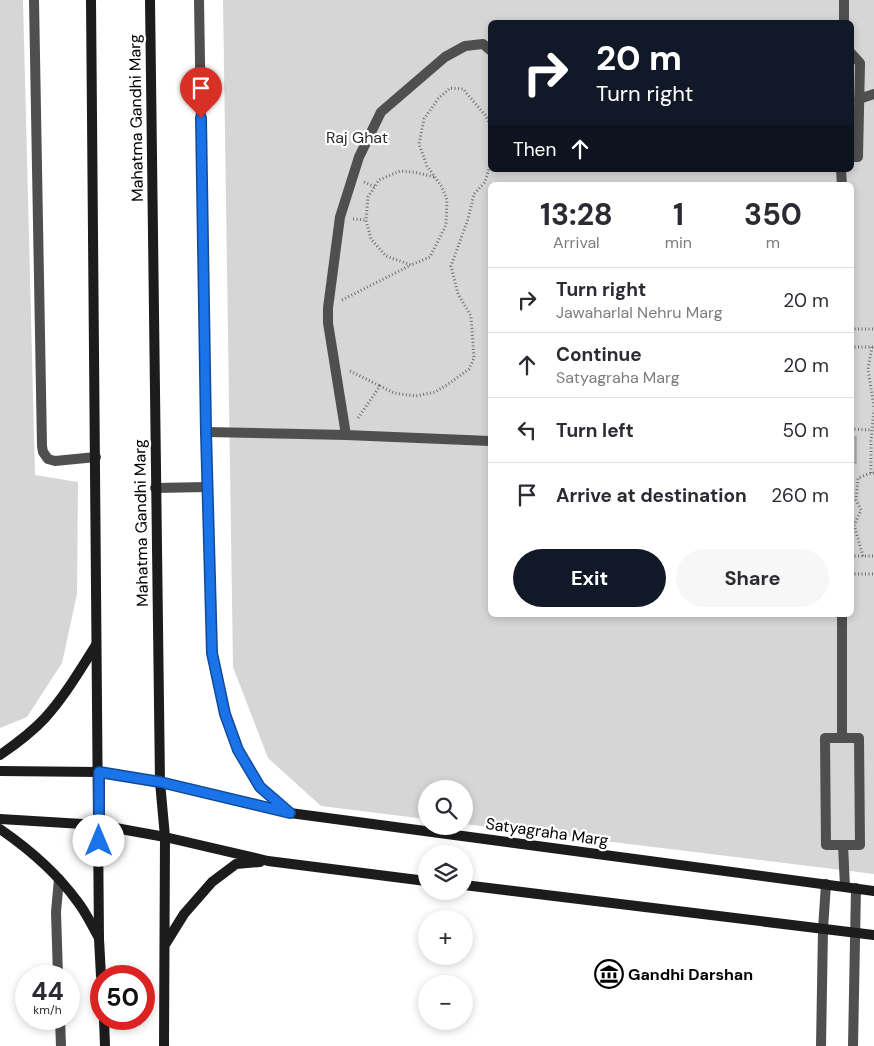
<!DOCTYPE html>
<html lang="en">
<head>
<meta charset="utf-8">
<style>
	:root { --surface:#fff; --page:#f7f7f7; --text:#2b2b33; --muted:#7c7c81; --line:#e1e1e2; --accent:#111827 }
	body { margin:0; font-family:"DM Sans",sans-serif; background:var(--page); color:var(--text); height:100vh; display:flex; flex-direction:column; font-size:19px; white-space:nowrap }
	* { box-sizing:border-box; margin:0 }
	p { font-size:16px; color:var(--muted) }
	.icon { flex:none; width:28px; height:28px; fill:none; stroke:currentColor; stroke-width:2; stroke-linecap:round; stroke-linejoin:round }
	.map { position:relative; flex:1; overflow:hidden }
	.details { position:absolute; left:488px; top:182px; width:366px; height:435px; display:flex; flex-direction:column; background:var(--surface); border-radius:8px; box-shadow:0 2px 8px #0003 }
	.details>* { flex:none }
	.top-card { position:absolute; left:488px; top:20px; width:366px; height:152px; border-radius:8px; box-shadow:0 2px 8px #0003; background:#111827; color:#fff; overflow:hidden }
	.controls { position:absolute; left:418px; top:780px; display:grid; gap:10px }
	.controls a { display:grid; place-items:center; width:55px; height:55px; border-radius:50%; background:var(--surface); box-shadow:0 2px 8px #0003; font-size:25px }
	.speed { position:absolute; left:15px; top:965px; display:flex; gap:10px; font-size:25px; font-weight:700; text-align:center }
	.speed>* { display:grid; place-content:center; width:65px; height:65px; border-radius:50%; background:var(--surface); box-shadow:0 2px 8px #0003; line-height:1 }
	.speed small { font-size:12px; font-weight:400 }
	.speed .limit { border:8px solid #d22; background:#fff; color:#111 }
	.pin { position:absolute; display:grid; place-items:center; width:42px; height:42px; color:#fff; margin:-51px -21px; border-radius:50% 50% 50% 0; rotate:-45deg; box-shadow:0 0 5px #0007 }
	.pin .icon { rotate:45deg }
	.me { position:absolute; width:55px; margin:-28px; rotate:0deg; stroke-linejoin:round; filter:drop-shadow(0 0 4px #0008) }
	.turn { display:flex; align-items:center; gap:18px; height:105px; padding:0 25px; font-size:22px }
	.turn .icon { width:65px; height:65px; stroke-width:2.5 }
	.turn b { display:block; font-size:35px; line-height:42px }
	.then { display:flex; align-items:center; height:48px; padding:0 25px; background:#0003; gap:10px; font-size:19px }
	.eta { display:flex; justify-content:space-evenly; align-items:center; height:85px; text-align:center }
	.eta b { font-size:30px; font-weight:700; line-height:35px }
	.cta { display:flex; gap:10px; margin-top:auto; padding:10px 25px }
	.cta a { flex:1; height:58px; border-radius:30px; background:var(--accent); color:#fff; font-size:20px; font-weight:700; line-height:58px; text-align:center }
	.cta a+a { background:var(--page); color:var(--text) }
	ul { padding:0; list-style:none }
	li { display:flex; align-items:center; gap:15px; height:65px; padding:0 25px; border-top:1px solid var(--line) }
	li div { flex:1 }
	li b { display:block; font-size:19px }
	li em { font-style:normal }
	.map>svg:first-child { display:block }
</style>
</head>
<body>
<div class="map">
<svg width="874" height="1046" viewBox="0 0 874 1046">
	<rect width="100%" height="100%" fill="#fff"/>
	<g fill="#d6d6d6" fill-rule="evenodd">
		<polygon points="0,0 23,0 35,475 78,482 77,594 62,663 27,717 0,728"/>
		<path d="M 223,0 L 874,0 L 874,874 L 464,824 L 464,789 L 426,789 L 426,819 L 321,806 L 268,758 L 233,667 ZM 490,22 L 851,22 L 851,170 L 490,170 ZM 490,185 L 851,185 L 851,615 L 490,615 Z"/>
	</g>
	<rect fill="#bfbfbf" stroke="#939393" x="851" y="437" width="5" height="26"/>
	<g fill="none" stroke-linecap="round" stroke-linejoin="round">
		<g stroke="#717171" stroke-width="3" stroke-dasharray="1 2.5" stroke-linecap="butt">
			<polyline points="434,177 414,172 400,171 379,180 368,197 366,220 371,239 386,256 411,265 430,257 446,225 447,200 442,187 427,166 419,144 424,119 438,99 450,88 463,89 485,115 490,124"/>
			<polyline points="364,182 375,187"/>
			<polyline points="353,219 366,220"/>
			<polyline points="342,300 411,265"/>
			<polyline points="851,329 874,329"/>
			<polyline points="851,347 873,347"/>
			<polyline points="872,347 868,369 874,407"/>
			<polyline points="350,371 380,386"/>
			<polyline points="358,418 380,386 394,393 416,396 435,392 447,385 469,369 474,358 471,316 458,294 451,266 468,219 474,194 485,182 490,165"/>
			<polyline points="851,429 872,430"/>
			<polyline points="871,473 871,441 874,410"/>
			<polyline points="851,556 874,556"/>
			<polyline points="863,556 854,525 861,510 856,500 858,478 871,473 874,473"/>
			<polyline points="851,574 874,574"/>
		</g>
		<g stroke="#4f4f4f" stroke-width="10">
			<polyline points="34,0 42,446 43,452 48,459 55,461 96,457"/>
			<polyline points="199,0 206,432 212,653 225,714 238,750 260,787 290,813"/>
			<polyline points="155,488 207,487"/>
			<polyline points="58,976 56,912 59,879"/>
			<polyline points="60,1019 61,1046"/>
			<polyline points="821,1046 823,929 826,884"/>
			<polyline points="853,1046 856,888"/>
		</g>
		<g stroke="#4f4f4f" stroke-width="10">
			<polyline points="844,22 844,0"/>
			<polyline points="851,53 860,63 858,157 851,157"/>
			<polyline points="859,99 874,94"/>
			<polyline points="841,170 842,185"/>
			<polyline points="206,432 346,435 490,441"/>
			<polyline points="346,435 328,323 328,308 340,217 359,157 381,112 445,57 465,46 483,44 490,50"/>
			<polyline points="842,615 842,738"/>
			<polygon points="825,738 859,738 860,845 826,845"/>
			<polyline points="843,845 845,887"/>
		</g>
		<g stroke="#1c1c1c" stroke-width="10">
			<polyline points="91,0 99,939 101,976"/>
			<polyline points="150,0 160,782 165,837 164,1046"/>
			<path d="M 0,755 C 16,744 32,732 45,718 C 65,696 80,670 96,645"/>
			<polyline points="0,771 99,772 160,782 290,813 874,891"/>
			<polyline points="0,819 99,825 165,837 268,861 426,881"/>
			<path d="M 0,829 C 29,849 56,872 77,901 C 86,912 92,926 99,938"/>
			<polyline points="464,885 874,935"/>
			<polyline points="166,943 184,914 212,882 236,864 260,862"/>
			<polyline points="104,1019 105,1046"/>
		</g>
	</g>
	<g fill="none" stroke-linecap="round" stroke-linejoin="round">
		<defs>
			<polyline id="route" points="99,841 99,772 160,782 290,813 260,787 238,750 225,714 212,653 206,432 201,118"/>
		</defs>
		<use href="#route" stroke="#114b97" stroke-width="12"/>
		<use href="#route" stroke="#1a73e8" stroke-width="9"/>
	</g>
	<defs>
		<symbol id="museum-ring" viewBox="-11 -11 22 22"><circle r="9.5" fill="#fff" stroke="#000" stroke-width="1.5"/><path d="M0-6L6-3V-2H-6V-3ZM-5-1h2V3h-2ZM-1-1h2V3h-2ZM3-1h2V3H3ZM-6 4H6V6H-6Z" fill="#000"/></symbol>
	</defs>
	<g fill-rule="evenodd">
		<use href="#museum-ring" x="593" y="958" width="32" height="32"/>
	</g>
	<g text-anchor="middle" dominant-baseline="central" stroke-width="4.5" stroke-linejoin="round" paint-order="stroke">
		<g font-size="16" fill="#000" stroke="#fff">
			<text transform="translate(136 118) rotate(-91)">Mahatma Gandhi Marg</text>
			<text transform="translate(141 523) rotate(-91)">Mahatma Gandhi Marg</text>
			<text transform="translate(547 832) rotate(8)">Satyagraha Marg</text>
		</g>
		<g font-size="16" fill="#2d2d2d" stroke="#fff">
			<text x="357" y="137">Raj Ghat</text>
		</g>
		<g font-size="16" font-weight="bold" fill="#000" stroke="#fff" text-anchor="start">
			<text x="628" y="974">Gandhi Darshan</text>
		</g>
	</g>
</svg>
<div class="controls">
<a><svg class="icon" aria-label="search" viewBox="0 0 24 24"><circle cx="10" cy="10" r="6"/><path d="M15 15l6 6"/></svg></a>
<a><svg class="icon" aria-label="layers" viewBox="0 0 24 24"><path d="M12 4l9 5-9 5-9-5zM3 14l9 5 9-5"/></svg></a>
<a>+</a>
<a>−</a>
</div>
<div class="speed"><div>44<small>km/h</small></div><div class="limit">50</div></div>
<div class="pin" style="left:201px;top:118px;background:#d93025"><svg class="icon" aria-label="arrive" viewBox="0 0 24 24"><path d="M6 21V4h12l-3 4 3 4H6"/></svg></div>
<svg class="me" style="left:99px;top:841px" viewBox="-20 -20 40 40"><circle r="19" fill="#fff"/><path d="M0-13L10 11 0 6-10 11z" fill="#1a73e8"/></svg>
<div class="top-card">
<div class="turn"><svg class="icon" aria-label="right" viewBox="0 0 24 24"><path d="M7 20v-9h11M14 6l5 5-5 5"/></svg><div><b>20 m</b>Turn right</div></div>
<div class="then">Then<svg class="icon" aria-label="ahead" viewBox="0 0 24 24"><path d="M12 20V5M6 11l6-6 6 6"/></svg></div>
</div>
<section class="details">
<div class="eta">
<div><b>13:28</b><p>Arrival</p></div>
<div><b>1</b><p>min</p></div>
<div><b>350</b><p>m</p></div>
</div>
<ul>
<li><svg class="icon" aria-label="right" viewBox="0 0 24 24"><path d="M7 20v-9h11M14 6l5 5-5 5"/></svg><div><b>Turn right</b><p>Jawaharlal Nehru Marg</p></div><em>20 m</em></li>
<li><svg class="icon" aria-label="ahead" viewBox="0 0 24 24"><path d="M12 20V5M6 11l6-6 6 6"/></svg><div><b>Continue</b><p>Satyagraha Marg</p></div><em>20 m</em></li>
<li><svg class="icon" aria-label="left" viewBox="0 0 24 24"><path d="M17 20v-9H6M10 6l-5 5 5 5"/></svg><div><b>Turn left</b></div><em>50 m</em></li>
<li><svg class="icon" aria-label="arrive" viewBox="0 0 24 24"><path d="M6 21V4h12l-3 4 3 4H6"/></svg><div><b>Arrive at destination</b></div><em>260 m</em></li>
</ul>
<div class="cta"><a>Exit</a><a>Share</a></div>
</section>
</div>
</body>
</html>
